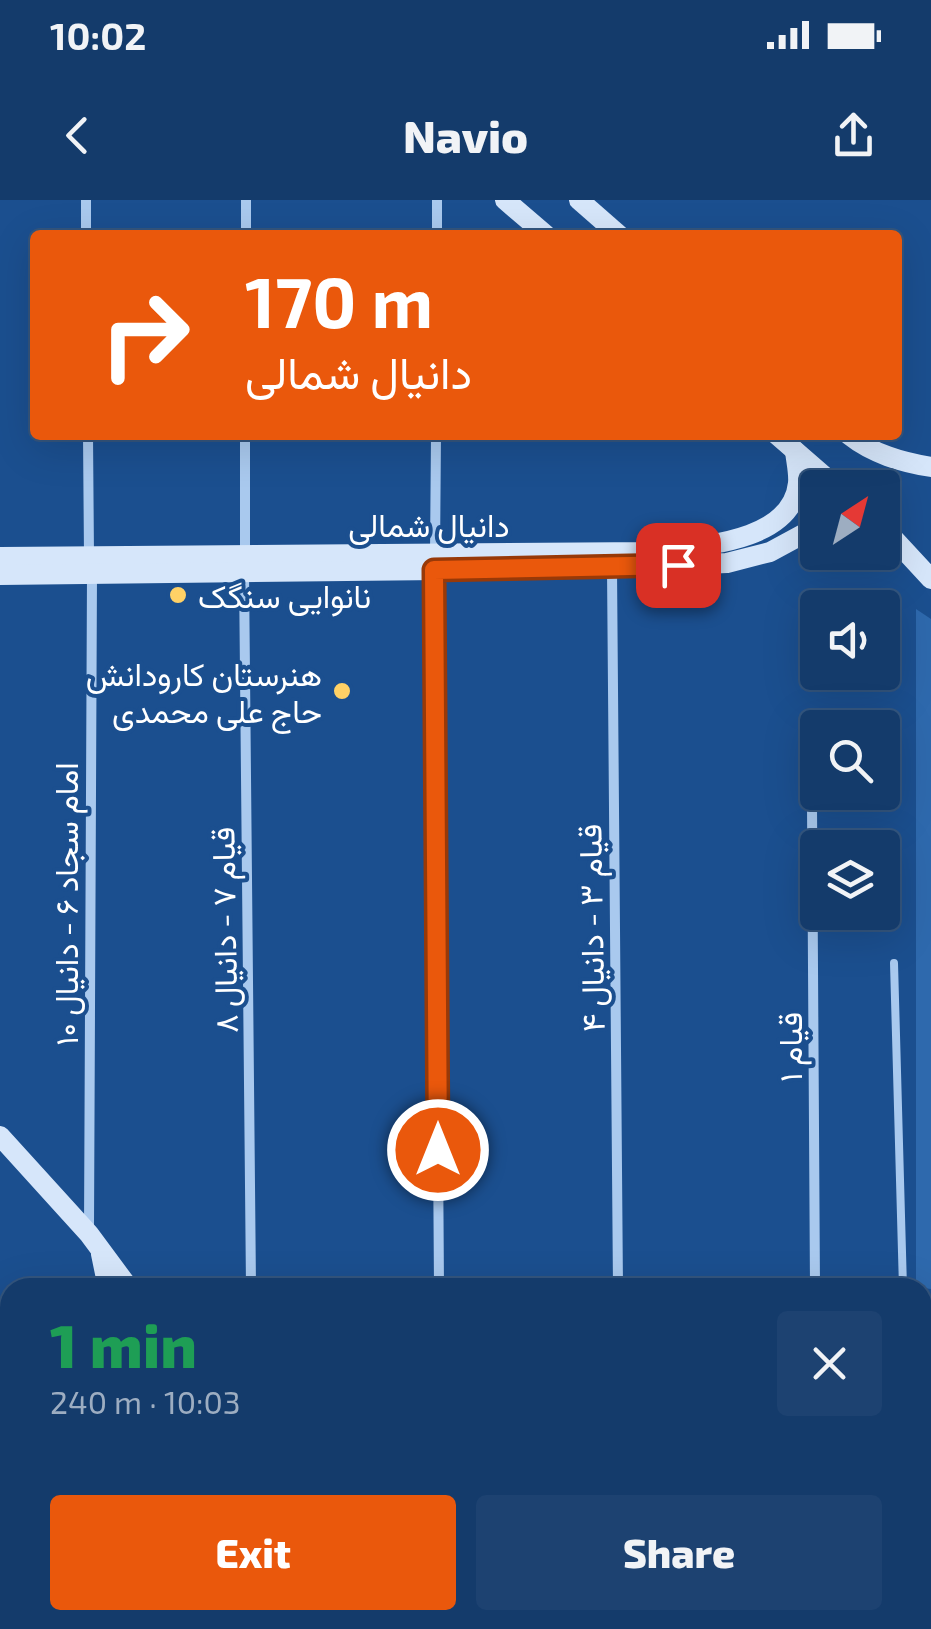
<!DOCTYPE html>
<html lang="en">
<head>
<meta charset="utf-8">
<style>
	:root { --surface:#143b6b; --page:#1d4271; --text:#f1f3f6; --muted:#9dadc1; --line:#33557e; --accent:#ea580c }
	body { margin:0; font-family:"Exo 2",Vazirmatn,sans-serif; background:var(--page); color:var(--text); height:100vh; display:flex; flex-direction:column; font-size:38px; white-space:nowrap }
	* { box-sizing:border-box; margin:0 }
	p { font-size:32px; color:var(--muted) }
	.icon { flex:none; width:55px; height:55px; fill:none; stroke:currentColor; stroke-width:2; stroke-linecap:round; stroke-linejoin:round }
	.map { position:relative; flex:1; overflow:hidden }
	.sheet { position:absolute; left:0px; top:1078px; width:932px; height:352px; display:flex; flex-direction:column; background:var(--surface); border-radius:30px 30px 0 0; box-shadow:0 10px 40px #0002,0 0 0 2px var(--line) }
	.sheet>* { flex:none }
	.banner { position:absolute; left:30px; top:30px; width:872px; height:210px; border-radius:10px; box-shadow:0 10px 40px #0002,0 0 0 2px var(--line); background:#ea580c; color:#fff; overflow:hidden }
	.needle { width:65px; rotate:36deg }
	.buttons { position:absolute; left:800px; top:270px; display:grid; gap:20px }
	.buttons a { display:grid; place-items:center; width:100px; height:100px; border-radius:10px; background:var(--surface); box-shadow:0 10px 40px #0002,0 0 0 2px var(--line); font-size:50px }
	.pin { position:absolute; display:grid; place-items:center; width:85px; height:85px; color:#fff; margin:-42px; border-radius:20px; box-shadow:0 5px 15px #0006 }
	.me { position:absolute; width:110px; margin:-55px; rotate:0deg; stroke-linejoin:round; filter:drop-shadow(0 0 8px #0008) }
	.turn { display:flex; align-items:center; gap:35px; height:210px; padding:0 50px; font-size:45px }
	.turn .icon { width:130px; height:130px; stroke-width:2.5 }
	.turn b { display:block; font-size:70px; line-height:85px }
	.round { display:grid; place-items:center; flex:none; width:105px; height:105px; border-radius:10px; background:var(--page) }
	.summary { display:flex; align-items:center; justify-content:space-between; height:170px; padding:0 50px }
	h1 { font-size:60px; font-weight:800; line-height:75px; color:#1e9e55 }
	.primary-button { display:flex; gap:20px; margin-top:auto; padding:20px 50px }
	.primary-button a { flex:1; height:115px; border-radius:10px; background:var(--accent); color:#fff; font-size:40px; font-weight:800; line-height:115px; text-align:center }
	.primary-button a+a { background:var(--page); color:var(--text) }
	.status { display:flex; justify-content:space-between; align-items:center; height:70px; padding:0 50px; background:var(--surface); direction:ltr }
	.status svg { height:28px; fill:currentColor }
	header { display:flex; justify-content:space-between; align-items:center; height:130px; padding:0 50px; background:var(--surface); font-size:45px; font-weight:800 }
	.map>svg:first-child { display:block }
</style>
</head>
<body>
<div class="status"><b>10:02</b><svg viewBox="0 0 49 12"><path d="M0 12V9h3v3zM5 12V6h3v6zM10 12V3h3v9zM15 12V0h3v12zM26 1h20v11H26zM47 4h2v5h-2z"/></svg></div>
<header><svg class="icon" aria-label="back" viewBox="0 0 24 24"><path d="M15 5l-7 7 7 7"/></svg>Navio<svg class="icon" aria-label="share" viewBox="0 0 24 24"><path d="M12 15V3M7 8l5-5 5 5M5 13v7h14v-7"/></svg></header>
<div class="map">
<svg width="931" height="1429" viewBox="0 0 931 1429">
	<rect width="100%" height="100%" fill="#1b4f8f"/>
	<g fill="#2e69ad">
		<polygon points="916,409 931,419 931,1089 916,1087"/>
		<polygon points="923,1187 931,1187 931,1429 917,1429 918,1420 922,1420"/>
	</g>
	<g fill="none" stroke-linecap="round" stroke-linejoin="round">
		<polyline stroke="#a9c9ee" stroke-width="8" points="894,763 903,1088"/>
		<g stroke="#a9c9ee" stroke-width="10">
			<polyline points="86,0 86,35"/>
			<polyline points="246,35 246,0"/>
			<polyline points="437,35 437,0"/>
			<polyline points="88,235 89,356"/>
			<polyline points="245,354 245,235"/>
			<polyline points="435,354 436,235"/>
			<polyline points="612,369 618,1088"/>
			<polyline points="434,371 439,1088"/>
			<polyline points="244,372 251,1088"/>
			<polyline points="812,605 815,1088"/>
			<polyline points="89,1028 92,374"/>
			<polyline points="0,1120 10,1132"/>
			<polyline points="0,1169 10,1160"/>
			<polyline points="0,1271 10,1282"/>
			<polyline points="132,1420 133,1429"/>
			<polyline points="254,1420 254,1429"/>
			<polyline points="442,1420 443,1429"/>
			<polyline points="623,1420 623,1429"/>
			<polyline points="812,1429 813,1420"/>
		</g>
		<g stroke="#d6e6fa" stroke-width="20">
			<polyline points="505,0 546,35"/>
			<polyline points="579,0 619,35"/>
			<polyline points="777,235 838,288"/>
			<path d="M 849,235 C 873,254 901,262 931,267"/>
			<polyline points="882,326 931,379"/>
			<path d="M 0,357 L 650,352 C 695,346 792,344 798,283 C 799,273 796,261 795,251"/>
			<polyline points="0,375 612,368 727,363 770,352 818,326"/>
			<polyline points="0,936 89,1034 129,1088"/>
			<polyline points="101,1054 108,1088"/>
			<polyline points="922,1144 931,1144"/>
		</g>
	</g>
	<g fill="none" stroke-linecap="round" stroke-linejoin="round">
		<defs>
			<polyline id="route" points="438,950 434,370 678,365"/>
		</defs>
		<use href="#route" stroke="#983908" stroke-width="25"/>
		<use href="#route" stroke="#ea580c" stroke-width="18"/>
	</g>
	<g fill="#ffd166" stroke="#1b4f8f" stroke-width="4">
		<circle cx="178" cy="395" r="10"/>
		<circle cx="342" cy="491" r="10"/>
	</g>
	<g text-anchor="middle" dominant-baseline="central" stroke-width="8" stroke-linejoin="round" paint-order="stroke">
		<g font-size="32" fill="#fff" stroke="#1b4f8f">
			<text x="429" y="324">دانیال شمالی</text>
			<text transform="translate(65 704) rotate(-90)">امام سجاد ۶ - دانیال ۱۰</text>
			<text transform="translate(590 728) rotate(-91)">قیام ۳ - دانیال ۴</text>
			<text transform="translate(223 730) rotate(-91)">قیام ۷ - دانیال ۸</text>
			<text transform="translate(789 847) rotate(-90)">قیام ۱</text>
		</g>
		<g font-size="32" fill="#fff" stroke="#1b4f8f" text-anchor="start">
			<text x="198" y="395">نانوایی سنگک</text>
			<text x="322" y="473" text-anchor="end">هنرستان کارودانش<tspan x="322" dy="37">حاج علی محمدی</tspan></text>
		</g>
	</g>
</svg>
<div class="buttons">
<a><svg class="needle" viewBox="-14 -14 28 28"><path d="M0-13l5 13h-10z" fill="#e53935"/><path d="M0 13l5-13h-10z" fill="#9dadc1"/></svg></a>
<a><svg class="icon" aria-label="sound" viewBox="0 0 24 24"><path d="M4 9h4l5-4v14l-5-4H4zM17 9q2 3 0 6"/></svg></a>
<a><svg class="icon" aria-label="search" viewBox="0 0 24 24"><circle cx="10" cy="10" r="6"/><path d="M15 15l6 6"/></svg></a>
<a><svg class="icon" aria-label="layers" viewBox="0 0 24 24"><path d="M12 4l9 5-9 5-9-5zM3 14l9 5 9-5"/></svg></a>
</div>
<div class="pin" style="left:678px;top:365px;background:#d93025"><svg class="icon" aria-label="arrive" viewBox="0 0 24 24"><path d="M6 21V4h12l-3 4 3 4H6"/></svg></div>
<svg class="me" style="left:438px;top:950px" viewBox="-20 -20 40 40"><circle r="17" fill="#ea580c" stroke="#fff" stroke-width="3"/><path d="M0-11L8 9 0 5-8 9z" fill="#fff"/></svg>
<div class="banner">
<div class="turn"><svg class="icon" aria-label="right" viewBox="0 0 24 24"><path d="M7 20v-9h11M14 6l5 5-5 5"/></svg><div><b>170 m</b>دانیال شمالی</div></div>
</div>
<section class="sheet">
<div class="summary"><div><h1>1 min</h1><p>240 m · 10:03</p></div><a class="round"><svg class="icon" aria-label="close" viewBox="0 0 24 24"><path d="M6 6l12 12M18 6L6 18"/></svg></a></div>
<div class="primary-button"><a>Exit</a><a>Share</a></div>
</section>
</div>
</body>
</html>
